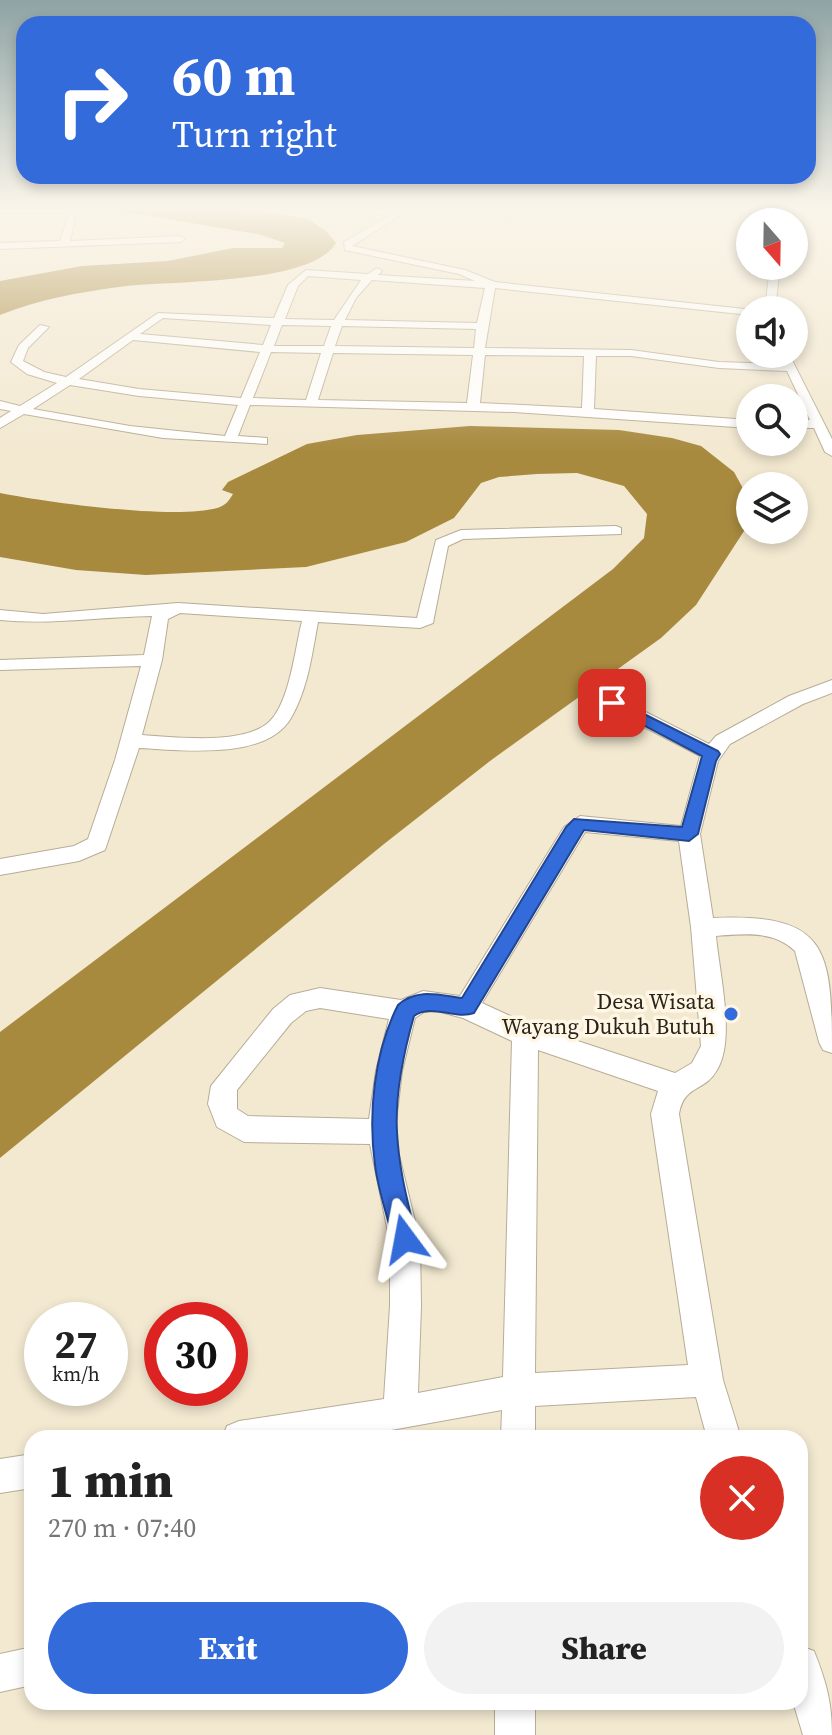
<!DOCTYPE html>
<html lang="en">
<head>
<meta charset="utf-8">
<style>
	:root { --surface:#fff; --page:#f2f2f2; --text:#222; --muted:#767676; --accent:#346bda }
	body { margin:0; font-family:"Source Serif 4",serif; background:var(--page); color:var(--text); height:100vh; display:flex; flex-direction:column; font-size:30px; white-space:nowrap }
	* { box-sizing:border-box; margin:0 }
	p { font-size:26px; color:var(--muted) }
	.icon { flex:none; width:44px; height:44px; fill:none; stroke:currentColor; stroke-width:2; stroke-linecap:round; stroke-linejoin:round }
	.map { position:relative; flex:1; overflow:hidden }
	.sheet { position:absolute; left:24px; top:1430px; width:784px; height:280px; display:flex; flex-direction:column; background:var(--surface); border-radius:24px; box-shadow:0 4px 12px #0003 }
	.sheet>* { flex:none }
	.hud { position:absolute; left:16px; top:16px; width:800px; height:168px; border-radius:24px; box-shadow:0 4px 12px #0003; background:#346bda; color:#fff; overflow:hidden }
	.needle { width:52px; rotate:160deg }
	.fabs { position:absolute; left:736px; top:208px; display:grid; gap:16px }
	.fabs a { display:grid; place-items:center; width:72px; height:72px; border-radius:50%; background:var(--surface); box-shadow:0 4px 12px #0003; font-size:40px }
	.speed { position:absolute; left:24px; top:1302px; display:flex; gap:16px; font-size:40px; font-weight:700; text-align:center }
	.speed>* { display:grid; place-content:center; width:104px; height:104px; border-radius:50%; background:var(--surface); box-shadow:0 4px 12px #0003; line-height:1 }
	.speed small { font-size:20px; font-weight:400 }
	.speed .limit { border:12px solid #d22; background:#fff; color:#111 }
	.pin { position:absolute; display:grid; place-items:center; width:68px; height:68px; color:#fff; margin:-34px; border-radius:16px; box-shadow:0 4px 12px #0006 }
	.me { position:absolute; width:88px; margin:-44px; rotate:347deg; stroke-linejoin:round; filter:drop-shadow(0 0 6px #0008) }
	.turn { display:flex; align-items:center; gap:28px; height:168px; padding:0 24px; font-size:36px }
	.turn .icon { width:104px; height:104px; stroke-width:2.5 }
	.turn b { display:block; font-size:56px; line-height:68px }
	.round { display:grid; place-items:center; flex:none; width:84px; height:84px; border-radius:42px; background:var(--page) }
	.overview { display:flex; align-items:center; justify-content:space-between; height:136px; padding:0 24px }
	h1 { font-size:48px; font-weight:800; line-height:60px }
	.button { display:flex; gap:16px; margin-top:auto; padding:16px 24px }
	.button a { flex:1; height:92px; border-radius:48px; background:var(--accent); color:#fff; font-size:32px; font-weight:800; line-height:92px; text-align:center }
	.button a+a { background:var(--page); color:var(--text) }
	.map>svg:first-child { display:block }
</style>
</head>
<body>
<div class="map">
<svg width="832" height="1735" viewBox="0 0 832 1735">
	<rect width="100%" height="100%" fill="#f3e9d1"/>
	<g fill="#a88a3f">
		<path d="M 102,208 L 227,208 L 281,214 L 308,219 L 326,231 L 336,243 C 311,286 167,280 119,287 C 80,292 37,300 0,315 L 0,281 L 82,266 L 168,261 L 233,248 L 282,248 L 285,243 L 258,234 Z"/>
		<path d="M 470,426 L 619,430 L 672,438 L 701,446 L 734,472 L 750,501 L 746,528 L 696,605 L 661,638 L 490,761 L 384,844 L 0,1158 L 0,1032 L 613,569 L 644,538 L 647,514 L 624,486 L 577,473 L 537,474 L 499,477 L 481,483 L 454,518 L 406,542 L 306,567 L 146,575 L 76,570 L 0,557 L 0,493 C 44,502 181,521 220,507 C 227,504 229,500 233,494 L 222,490 L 228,482 L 307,444 L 357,435 Z"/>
	</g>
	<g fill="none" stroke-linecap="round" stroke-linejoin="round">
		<defs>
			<g id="minor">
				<polygon points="0,208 77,209 70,241 180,236 185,239 180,242 0,249 0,243 60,241 69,213 0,213"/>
				<path d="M 332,208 L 364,208 L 402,214 L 352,246 L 465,270 L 495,282 L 754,310 L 750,310 L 750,315 L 495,288 L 485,348 L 631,350 L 719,362 L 783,364 L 779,356 L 789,354 L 832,439 L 832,456 L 825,452 L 814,428 L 794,428 L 794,420 L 810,420 L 787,371 L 719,368 L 631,356 L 596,356 L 594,409 L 750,420 L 750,428 L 514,412 L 250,405 L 238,436 L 267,438 L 267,444 L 163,438 L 24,414 L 0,428 L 0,418 L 11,411 L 0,409 L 0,401 L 20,406 L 57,383 L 27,374 L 11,362 L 19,345 L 40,325 L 49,327 L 28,348 L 23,361 L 44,372 L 66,377 L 158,313 L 274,318 L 288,285 L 306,270 L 368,274 L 377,268 L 382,271 L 378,275 L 475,281 L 459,274 L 345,250 L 344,242 L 389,216 ZM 308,276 L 361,280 L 334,320 L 285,319 L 298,286 ZM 372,280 L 485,288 L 477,323 L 345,320 L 356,298 ZM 163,318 L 271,325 L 263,345 L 140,334 ZM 282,325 L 331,326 L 324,346 L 274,346 ZM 342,326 L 476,329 L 474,348 L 335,346 ZM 133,340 L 260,352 L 241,398 L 139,389 L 79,379 ZM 271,352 L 321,353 L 306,400 L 253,398 ZM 333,353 L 473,355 L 467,403 L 318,400 ZM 485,355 L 584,356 L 582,408 L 480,403 ZM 70,385 L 139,396 L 238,405 L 225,436 L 130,426 L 33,409 Z"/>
				<polygon points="768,208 776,208 781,222 773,222"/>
				<polygon points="770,266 780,266 775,310 765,310"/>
				<path d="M 616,526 L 621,528 L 621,534 L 463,539 L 448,546 L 433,623 L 420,628 L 318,622 C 312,654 308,689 291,718 C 266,761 182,750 139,748 L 105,850 L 79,861 L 0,875 L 0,859 L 74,846 L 88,839 L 115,760 L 141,666 L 0,670 L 0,660 L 144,655 L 152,616 C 100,617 52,625 0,620 L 0,610 L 43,614 L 178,603 L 417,618 L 436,540 L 461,530 ZM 180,613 L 302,621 C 295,648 290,701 270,721 C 245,746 175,737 142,735 L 162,660 L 168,619 Z"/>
				<path d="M 832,680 L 832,693 L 803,704 L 730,744 L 718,761 L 700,834 L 713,918 C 828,913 832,949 832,1053 L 823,1050 L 819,1042 L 795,951 C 774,930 743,934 716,936 C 719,972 736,1039 717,1070 C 704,1093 684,1084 679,1114 L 723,1380 L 741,1438 L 707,1438 L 696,1397 L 535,1406 L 535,1438 L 501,1438 L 502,1410 L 347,1438 L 222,1438 L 227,1426 L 239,1421 L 384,1399 L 390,1306 L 390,1242 L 370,1144 L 244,1142 L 217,1127 L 208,1104 L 211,1086 L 273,1009 L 290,995 L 320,988 L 401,1000 L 423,991 L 460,996 L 564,827 L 580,816 L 681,826 L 700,756 L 588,698 L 586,694 L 588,690 L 602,690 L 709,744 L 716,736 L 789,696 ZM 585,832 L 679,841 L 691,927 L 701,1046 L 692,1063 L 675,1073 L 532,1026 L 482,1003 ZM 320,1008 L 389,1019 L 376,1071 L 369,1119 L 248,1116 L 237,1109 L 237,1090 L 291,1023 L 306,1011 ZM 437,1011 L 463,1018 L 512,1041 L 503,1377 L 418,1393 L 421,1306 L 420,1242 L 399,1155 L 396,1122 L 402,1071 L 415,1018 L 424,1012 ZM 538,1050 L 658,1091 L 651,1114 L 688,1365 L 535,1373 Z"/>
				<polygon points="32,1454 32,1488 0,1493 0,1459"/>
				<path d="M 800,1646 L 814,1651 C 826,1681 832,1702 832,1735 L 803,1735 L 793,1702 L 800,1702 Z"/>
				<polygon points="32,1647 32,1685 0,1692 0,1654"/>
				<rect x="495" y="1702" width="40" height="33"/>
			</g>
		</defs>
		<use href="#minor" stroke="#b7ad97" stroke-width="2"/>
		<use href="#minor" fill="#fff" fill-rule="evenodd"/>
	</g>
	<linearGradient id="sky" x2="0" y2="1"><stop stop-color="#8ea3a4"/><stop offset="0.46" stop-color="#faf5ea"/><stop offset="1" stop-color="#faf5ea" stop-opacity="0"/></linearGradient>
	<rect width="832" height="451" fill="url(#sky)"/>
	<path fill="#346bda" stroke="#22468e" stroke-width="2" d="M 612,698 L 718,751 L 720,754 L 716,761 L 698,834 L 689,841 L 584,830 L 474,1013 C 455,1020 431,1003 414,1016 C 388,1107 393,1148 417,1239 L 414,1247 L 405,1251 L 396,1247 L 393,1239 C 387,1215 378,1190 375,1165 C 368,1114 374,1052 398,1005 C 416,988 439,995 462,998 L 566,827 L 574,819 L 682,827 L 702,756 L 607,706 L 607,699 Z"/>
	<circle fill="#346bda" stroke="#fff6e3" stroke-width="3" cx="731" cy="1014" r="8"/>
	<g text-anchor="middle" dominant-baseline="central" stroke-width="7" stroke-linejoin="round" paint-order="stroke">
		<g font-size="22" fill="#28241b" stroke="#fff6e3" text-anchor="end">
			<text x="715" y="1001">Desa Wisata<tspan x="715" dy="25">Wayang Dukuh Butuh</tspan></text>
		</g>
	</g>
</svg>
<div class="fabs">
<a><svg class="needle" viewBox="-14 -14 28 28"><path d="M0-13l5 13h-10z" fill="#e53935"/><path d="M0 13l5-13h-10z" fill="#767676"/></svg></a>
<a><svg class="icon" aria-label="sound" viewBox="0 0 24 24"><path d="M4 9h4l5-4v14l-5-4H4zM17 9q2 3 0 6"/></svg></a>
<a><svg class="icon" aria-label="search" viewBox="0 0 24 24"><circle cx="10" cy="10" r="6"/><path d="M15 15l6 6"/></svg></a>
<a><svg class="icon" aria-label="layers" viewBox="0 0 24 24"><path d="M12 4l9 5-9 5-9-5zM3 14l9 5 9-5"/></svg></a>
</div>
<div class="speed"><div>27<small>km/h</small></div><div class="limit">30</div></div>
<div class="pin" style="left:612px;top:703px;background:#d93025"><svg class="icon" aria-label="arrive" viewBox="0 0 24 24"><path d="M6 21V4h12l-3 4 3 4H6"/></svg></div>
<svg class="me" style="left:405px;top:1239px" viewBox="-20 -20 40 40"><path d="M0-17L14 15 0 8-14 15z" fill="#346bda" stroke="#fff" stroke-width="4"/></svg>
<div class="hud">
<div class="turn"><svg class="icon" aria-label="right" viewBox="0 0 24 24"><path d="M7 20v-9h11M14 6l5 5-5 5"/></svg><div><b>60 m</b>Turn right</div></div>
</div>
<section class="sheet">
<div class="overview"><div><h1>1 min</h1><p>270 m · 07:40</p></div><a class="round" style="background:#d93025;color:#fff"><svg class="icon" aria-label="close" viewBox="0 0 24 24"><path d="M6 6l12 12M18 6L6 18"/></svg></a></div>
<div class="button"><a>Exit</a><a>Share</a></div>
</section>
</div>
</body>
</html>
